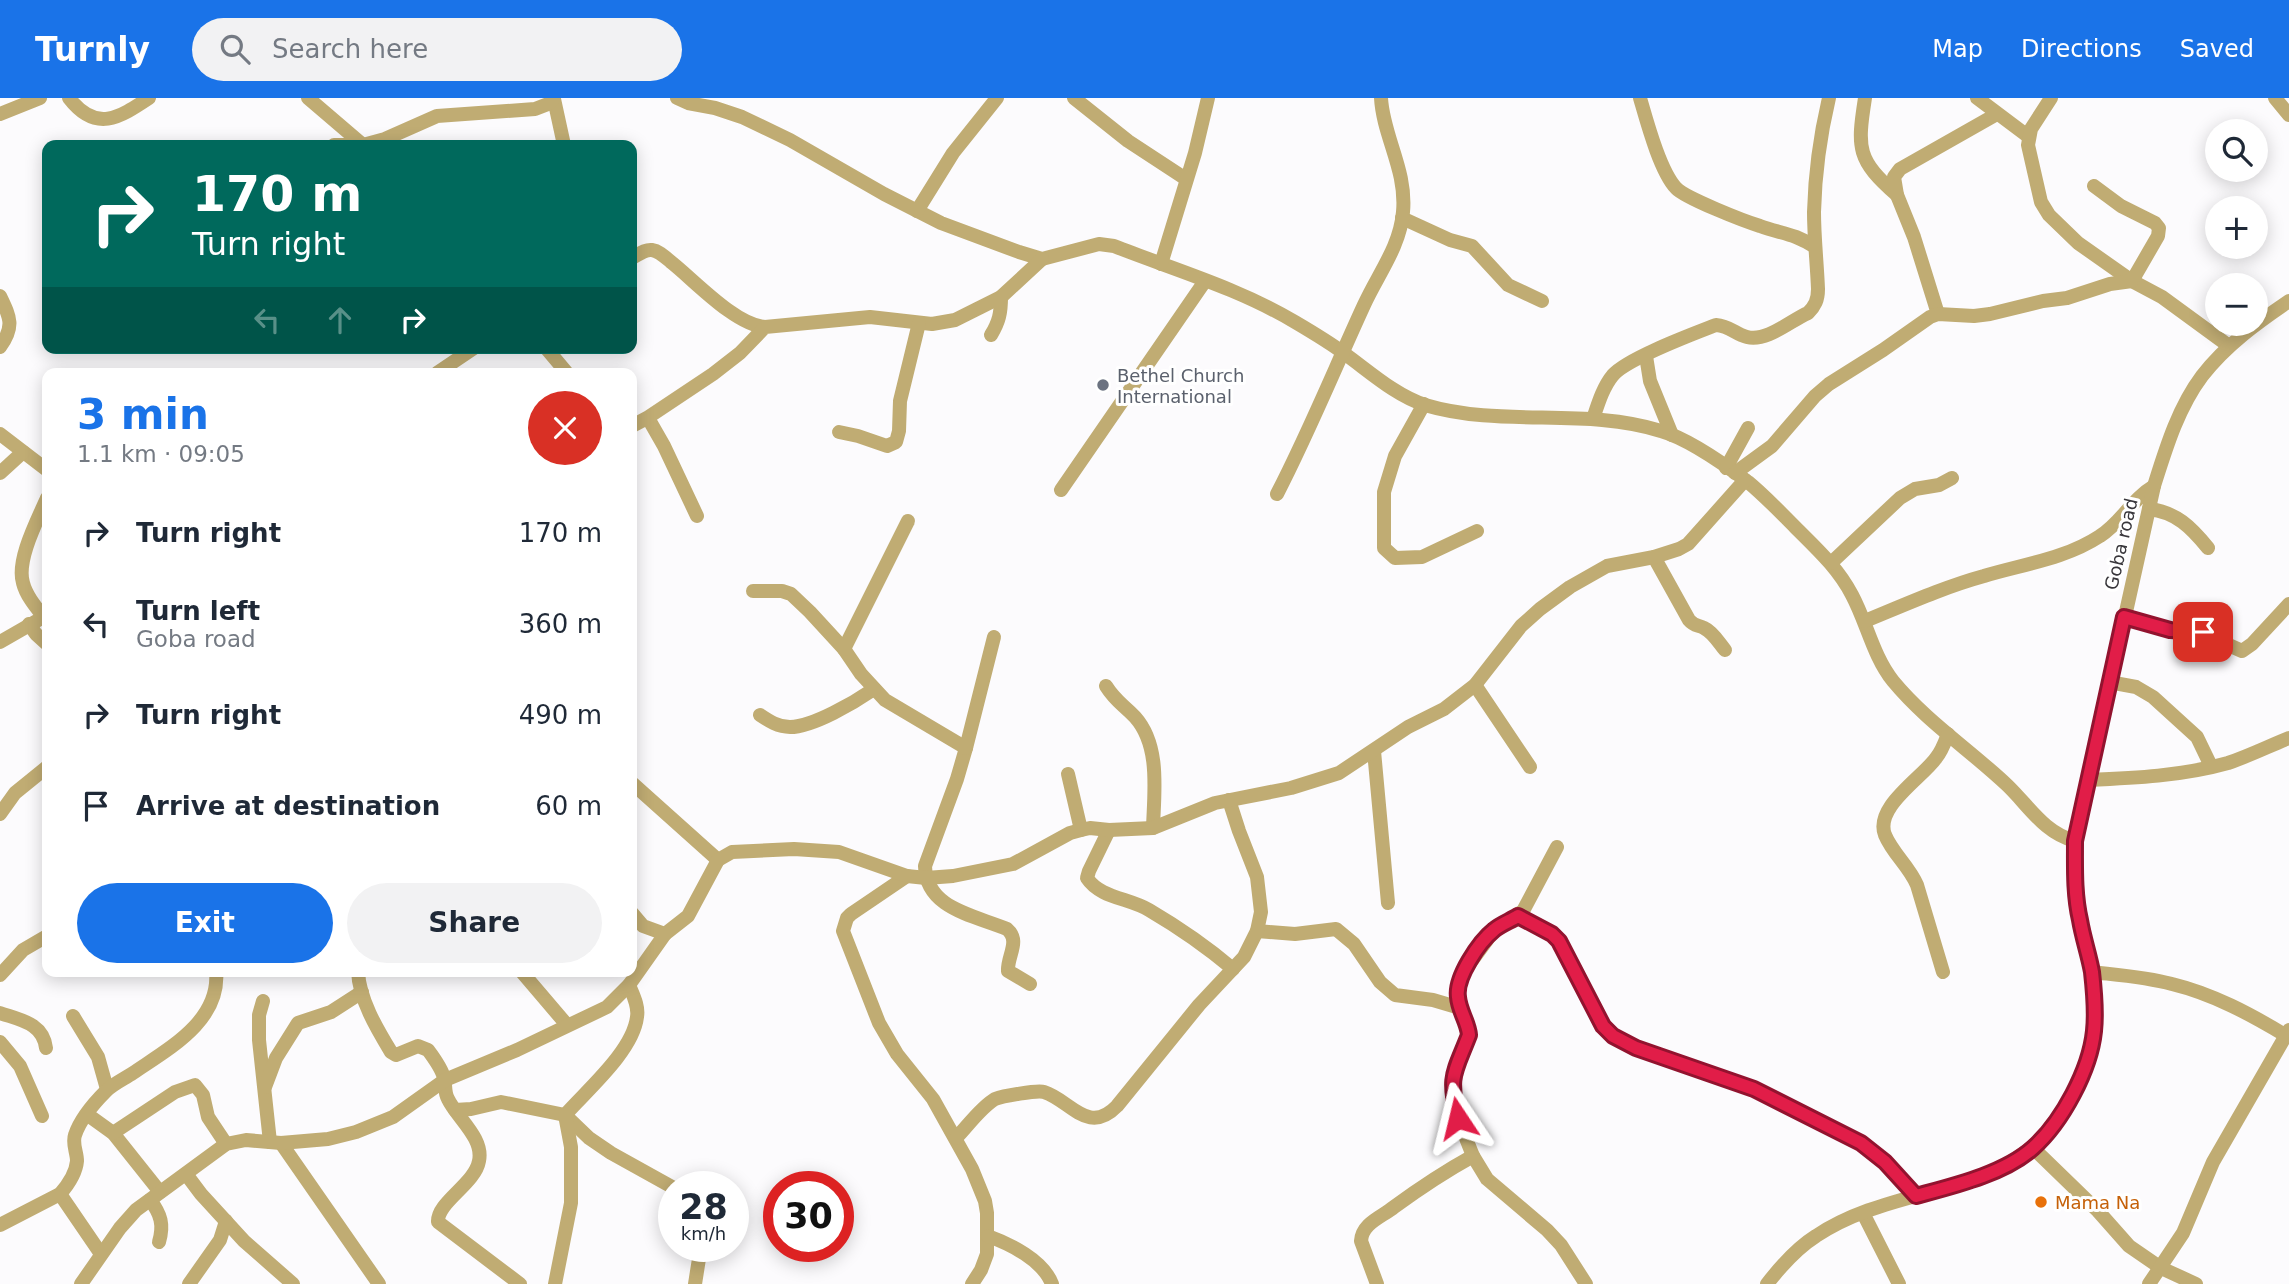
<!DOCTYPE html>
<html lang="en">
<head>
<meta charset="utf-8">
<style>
	:root { --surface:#fff; --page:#f2f2f3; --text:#1f2937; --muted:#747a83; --accent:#1a73e8 }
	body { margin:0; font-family:"DejaVu Sans",sans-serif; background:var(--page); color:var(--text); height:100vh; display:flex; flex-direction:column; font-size:26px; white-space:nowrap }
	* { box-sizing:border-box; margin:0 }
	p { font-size:23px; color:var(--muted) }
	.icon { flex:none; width:38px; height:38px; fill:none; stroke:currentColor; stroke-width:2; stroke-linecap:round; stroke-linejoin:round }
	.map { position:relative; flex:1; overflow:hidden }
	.panel { position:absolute; left:42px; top:270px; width:595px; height:609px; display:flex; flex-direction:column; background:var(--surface); border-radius:14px; box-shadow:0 4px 18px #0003 }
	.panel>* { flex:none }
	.hud { position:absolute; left:42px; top:42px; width:595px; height:214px; border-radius:14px; box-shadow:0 4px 18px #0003; background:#00695c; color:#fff; overflow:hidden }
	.controls { position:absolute; left:2205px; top:21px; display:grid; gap:14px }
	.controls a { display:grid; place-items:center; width:63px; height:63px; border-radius:50%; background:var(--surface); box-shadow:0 4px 18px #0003; font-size:35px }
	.speed { position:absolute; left:658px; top:1073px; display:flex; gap:14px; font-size:35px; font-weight:700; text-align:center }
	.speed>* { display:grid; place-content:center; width:91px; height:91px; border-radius:50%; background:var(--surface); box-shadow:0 4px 18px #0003; line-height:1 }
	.speed small { font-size:18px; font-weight:400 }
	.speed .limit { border:10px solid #d22; background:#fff; color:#111 }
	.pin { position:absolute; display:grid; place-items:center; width:60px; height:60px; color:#fff; margin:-30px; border-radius:14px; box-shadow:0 4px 10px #0006 }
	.me { position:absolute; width:77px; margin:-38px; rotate:350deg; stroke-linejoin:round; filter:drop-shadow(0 0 5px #0008) }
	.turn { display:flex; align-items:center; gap:24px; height:147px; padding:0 35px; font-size:32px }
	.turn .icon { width:91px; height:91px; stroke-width:2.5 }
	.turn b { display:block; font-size:49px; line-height:60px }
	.lanes { display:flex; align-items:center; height:66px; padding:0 35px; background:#0003; justify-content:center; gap:35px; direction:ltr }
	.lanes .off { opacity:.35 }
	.round { display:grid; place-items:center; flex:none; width:74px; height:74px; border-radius:37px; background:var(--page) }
	.overview { display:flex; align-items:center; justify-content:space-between; height:119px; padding:0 35px }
	h1 { font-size:42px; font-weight:600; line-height:52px; color:var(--accent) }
	.primary-button { display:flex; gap:14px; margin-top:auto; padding:14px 35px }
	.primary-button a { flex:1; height:80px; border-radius:42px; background:var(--accent); color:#fff; font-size:28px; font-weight:600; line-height:80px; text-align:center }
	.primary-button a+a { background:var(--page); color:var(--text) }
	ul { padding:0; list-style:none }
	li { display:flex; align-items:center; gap:21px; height:91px; padding:0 35px }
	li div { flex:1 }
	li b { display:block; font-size:26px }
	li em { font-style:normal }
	header { display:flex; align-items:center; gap:42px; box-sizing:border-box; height:98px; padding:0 35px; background:var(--accent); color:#fff }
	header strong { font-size:33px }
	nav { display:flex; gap:38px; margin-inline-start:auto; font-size:24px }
	.search { width:490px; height:63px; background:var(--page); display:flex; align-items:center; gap:18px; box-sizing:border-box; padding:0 24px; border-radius:38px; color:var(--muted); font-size:26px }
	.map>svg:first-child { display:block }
</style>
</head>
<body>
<header>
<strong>Turnly</strong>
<div class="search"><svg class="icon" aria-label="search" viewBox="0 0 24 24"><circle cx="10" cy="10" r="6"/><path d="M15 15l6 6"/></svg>Search here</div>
<nav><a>Map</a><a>Directions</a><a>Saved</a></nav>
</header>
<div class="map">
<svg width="2289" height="1186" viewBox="0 0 2289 1186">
	<rect width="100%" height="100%" fill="#fcfbfd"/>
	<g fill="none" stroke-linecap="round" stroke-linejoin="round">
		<g stroke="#c0ac73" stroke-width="14">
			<path d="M 69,0 C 96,35 119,20 149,0"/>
			<polyline points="308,0 363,47"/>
			<path d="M 677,0 L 688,5 L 715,10 L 742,19 L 790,42 L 884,96 L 941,125 L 1019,154 L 1042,161 L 1099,146 L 1114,148 C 1175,172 1238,190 1295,224 C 1312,234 1329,244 1345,256 C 1370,274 1395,297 1425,307 C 1502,330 1585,309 1661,333 C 1689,341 1724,366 1748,384 C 1765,398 1780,414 1795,429 C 1817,451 1838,470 1852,497 C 1867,525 1873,558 1893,583 C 1926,623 1970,652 2007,687 C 2029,708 2044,735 2075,743"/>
			<polyline points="1074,0 1128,43 1186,81"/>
			<path d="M 1640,0 C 1647,24 1660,73 1676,90 C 1685,100 1744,123 1760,128 C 1782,136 1794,135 1815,149"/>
			<path d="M 1865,0 C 1857,51 1857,62 1897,97"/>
			<polyline points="1977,0 2029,39"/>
			<polyline points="2051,0 2031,31 2028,47 2041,104 2049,117 2078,145 2132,183 2162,199 2229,248"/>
			<polyline points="2275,0 2289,17"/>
			<polyline points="554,1 564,47"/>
			<polyline points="0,16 40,0"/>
			<polyline points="334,47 363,47 385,41 437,18 535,11 548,6 554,0"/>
			<polyline points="917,113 953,55 997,0"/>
			<polyline points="1402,120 1450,142 1472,148 1508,187 1542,203"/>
			<path d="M 632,160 C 638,157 645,151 652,152 C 659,153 665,159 671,164 C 694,182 735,227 765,229"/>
			<polyline points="1161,166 1195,55 1208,0"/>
			<path d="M 0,198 C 10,219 15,228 0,249"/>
			<polyline points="1938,216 1914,139 1897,97 1894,79 1900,71 1997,16"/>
			<path d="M 991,237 C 999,224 1001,215 1001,199"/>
			<polyline points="546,250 567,275"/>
			<polyline points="1646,258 1650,283 1672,337"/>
			<polyline points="437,275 474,250"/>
			<polyline points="1424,306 1395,358 1384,394 1384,450 1395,460 1422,459 1477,433"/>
			<polyline points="648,320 664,348 697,418"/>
			<path d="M 1593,321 C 1598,306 1603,289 1613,277 C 1628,260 1693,236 1716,227 C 1730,228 1735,236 1747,239 C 1767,244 1790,223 1808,215 C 1815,208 1818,202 1818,191 C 1817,165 1814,140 1814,114 C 1815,75 1820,38 1829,0"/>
			<polyline points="632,328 647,320 713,276 740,255 765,229 870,219 932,226 955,222 1001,199 1042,161"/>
			<polyline points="839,334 858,338 887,348 896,344 899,333 900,303 919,225"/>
			<polyline points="0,336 47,372"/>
			<polyline points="1726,370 1748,330"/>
			<polyline points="0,375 23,354"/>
			<polyline points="1735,375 1772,348 1815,298 1829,286 1883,252 1930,219 1938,216 1974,218 1990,216 2043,203 2067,200 2110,186 2132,183 2158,138 2159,130 2155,125 2121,108 2094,88"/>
			<polyline points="1061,392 1205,183"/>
			<path d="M 1277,396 C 1309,334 1335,270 1364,207 C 1378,176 1400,149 1403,114 C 1407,72 1383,38 1381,0"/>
			<path d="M 2149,411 C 2176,414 2191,429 2208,450"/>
			<path d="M 1654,459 L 1689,522 C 1694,528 1698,527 1704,530 C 1713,534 1719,545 1725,552"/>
			<polyline points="1831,465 1900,400 1915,391 1939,387 1952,380"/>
			<path d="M 753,493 L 782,493 L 791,496 L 810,514 L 844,551 L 861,576 L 885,602 L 966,650 L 957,681 L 925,768 C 926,811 974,817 1007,831 C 1021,843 1007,858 1008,873 L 1030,886"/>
			<path d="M 43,518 C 35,508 26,497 23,485 C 16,462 38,421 47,400"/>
			<polyline points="2124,519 2170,532 2195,532 2242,553 2252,546 2289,506"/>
			<path d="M 1865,523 C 1904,507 1944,489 1984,478 C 2024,466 2065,461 2100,438 C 2121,425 2132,401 2154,388"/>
			<polyline points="29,526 36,536 47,546"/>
			<polyline points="0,544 47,517"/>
			<polyline points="844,551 908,423"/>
			<polyline points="2109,584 2136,589 2153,599 2197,639 2211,668"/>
			<polyline points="1475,587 1530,669"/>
			<path d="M 1106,588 C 1116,604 1123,606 1135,619 C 1161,648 1154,695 1153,730"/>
			<path d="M 760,617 C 769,623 778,629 790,629 C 813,629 855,604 874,591"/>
			<polyline points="966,650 994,539"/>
			<polyline points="1374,653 1388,805"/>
			<polyline points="1068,676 1081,732"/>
			<path d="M 2087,682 C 2134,680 2182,678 2228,665 C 2249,658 2269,648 2289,640"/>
			<polyline points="632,685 718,762"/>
			<polyline points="0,716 15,695 47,669"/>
			<path d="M 1109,732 L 1089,773 L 1087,780 C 1100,800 1129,800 1149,812 C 1178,829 1207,849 1233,871"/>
			<polyline points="1557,749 1523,813 1495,831 1462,876 1457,890 1458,900 1469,937 1452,981 1452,996 1458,1020 1473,1058 1487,1081 1547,1132 1561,1147 1586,1186"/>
			<polyline points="907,778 851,816 847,820 843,833 879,925 897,956 933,1001 972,1071 985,1103 987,1115 987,1156 981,1172 972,1186"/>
			<polyline points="632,815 643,828 665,836"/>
			<polyline points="1518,818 1552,836 1559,843 1603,928 1613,938 1636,950 1754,991 1861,1045 1885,1064 1916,1098"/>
			<polyline points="1257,833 1295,836 1336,831 1354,846 1380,884 1395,897 1433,902 1460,910"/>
			<path d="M 358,873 C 359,901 377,931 391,954 L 396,957 L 418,948 L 428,952 C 434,960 442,971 444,980 C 446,987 444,994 448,1001 C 457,1020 484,1040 479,1063 C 475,1086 437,1104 438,1124 L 520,1186"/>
			<polyline points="521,873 567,927"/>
			<path d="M 1943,874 L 1917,787 C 1909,768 1893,756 1885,737 C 1874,709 1922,680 1936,660 C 1942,653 1945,644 1948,636"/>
			<path d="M 2092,874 C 2118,877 2146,879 2172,886 C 2213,896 2250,916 2285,937"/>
			<polyline points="0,877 23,852 47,838"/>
			<polyline points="263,903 259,917 259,942 270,1044"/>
			<path d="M 0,915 C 20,922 43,925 46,950"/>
			<polyline points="73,918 98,959 107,991"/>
			<polyline points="0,944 20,968 42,1018"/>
			<polyline points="265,989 276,960 298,925 331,914 362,894"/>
			<polyline points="455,1012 471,1011 501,1004 565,1017 589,1040 611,1055 674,1090"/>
			<polyline points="88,1017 113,1035 160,1094"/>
			<polyline points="113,1035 175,994 195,987 203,997 208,1019 226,1046"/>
			<path d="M 956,1040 C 968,1028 980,1010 995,1001 C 1003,998 1037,992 1044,994 C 1070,1002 1088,1038 1117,1008 L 1199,907 L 1244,859 L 1257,833 L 1261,814 L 1257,779 L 1239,733 L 1229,702"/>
			<polyline points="281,1045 379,1186"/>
			<polyline points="2033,1050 2098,1113 2129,1148 2161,1170 2196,1186"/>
			<polyline points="186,1076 201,1096 244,1143 293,1186"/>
			<polyline points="60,1096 101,1156"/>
			<path d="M 150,1102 C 161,1116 164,1127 159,1144"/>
			<polyline points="1863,1115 1899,1186"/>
			<path d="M 0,1127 L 60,1096 C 67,1088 76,1075 77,1063 C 77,1054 72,1046 75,1037 C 80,1022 95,1004 106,993 C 113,986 124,981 133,975 C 168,951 221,923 216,873"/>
			<path d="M 988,1138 C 1010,1146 1043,1162 1052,1186"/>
			<polyline points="81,1186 120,1130 136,1112 226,1046 246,1042 281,1045 328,1041 356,1034 393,1019 445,982 517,952 607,909 629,887 665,836 688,818 718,762 732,754 794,751 839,754 907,778 926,780 953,778 1013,766 1070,735 1081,732 1090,730 1109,732 1153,730 1215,705 1291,690 1339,675 1408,629 1444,611 1475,587 1521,528 1540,511 1570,489 1607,468 1654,459 1679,451 1688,446 1745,382"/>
			<polyline points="189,1186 220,1142 226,1123"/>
			<path d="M 555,1186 L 571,1105 L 571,1049 L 565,1017 C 587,992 633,953 637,919 C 639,908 633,897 629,887"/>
			<polyline points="695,1186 701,1148"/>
			<path d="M 1377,1186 L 1361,1143 C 1362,1125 1382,1119 1394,1109 C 1420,1090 1444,1074 1473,1058"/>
			<path d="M 1767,1186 C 1781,1168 1797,1150 1816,1138 C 1906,1078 2027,1106 2077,987 C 2084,970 2093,950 2094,932 C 2095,913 2094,892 2091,873 C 2089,856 2083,839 2080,822 C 2075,796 2075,769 2075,743 L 2154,388 C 2166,350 2178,310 2202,278 C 2226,247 2258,224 2289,203"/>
			<polyline points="2149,1186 2183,1135 2213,1064 2289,932"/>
		</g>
	</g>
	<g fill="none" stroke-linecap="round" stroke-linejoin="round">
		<defs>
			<path id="route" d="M 1458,1020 C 1448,977 1454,976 1469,937 C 1468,924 1459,913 1458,899 C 1455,880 1479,844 1494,832 C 1501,826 1510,823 1518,818 L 1552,836 L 1559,843 L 1603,928 L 1613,938 L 1636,950 L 1754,991 L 1861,1045 L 1885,1064 L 1916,1098 C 1953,1088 2004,1076 2033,1050 C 2062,1024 2090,972 2094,933 C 2096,915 2094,892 2092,874 C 2089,857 2083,840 2080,822 C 2074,796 2075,769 2075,743 L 2124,519 L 2170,532 L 2203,534"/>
		</defs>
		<use href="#route" stroke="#92132f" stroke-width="18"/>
		<use href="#route" stroke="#e11d48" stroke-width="12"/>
	</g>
	<circle fill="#6b7280" stroke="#fff" stroke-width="2.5" cx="1103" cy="287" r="7"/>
	<circle fill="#e8710a" stroke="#fff" stroke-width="2.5" cx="2041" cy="1104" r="7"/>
	<g text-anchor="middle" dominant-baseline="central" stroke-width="6" stroke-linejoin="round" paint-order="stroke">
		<g font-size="18" fill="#5b616d" stroke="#fff" text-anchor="start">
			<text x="1117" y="277">Bethel Church<tspan x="1117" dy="21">International</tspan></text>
		</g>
		<g font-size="18" fill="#39373c" stroke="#fff">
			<text transform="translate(2121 446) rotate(-77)">Goba road</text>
		</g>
		<g font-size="18" fill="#c56008" stroke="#fff" text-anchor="start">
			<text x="2055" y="1104">Mama Na</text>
		</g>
	</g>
</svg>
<div class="controls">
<a><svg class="icon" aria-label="search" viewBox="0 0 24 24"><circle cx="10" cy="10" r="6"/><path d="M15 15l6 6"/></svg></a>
<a>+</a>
<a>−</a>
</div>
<div class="speed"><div>28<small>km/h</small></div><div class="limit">30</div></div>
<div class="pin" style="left:2203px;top:534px;background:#d93025"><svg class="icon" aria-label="arrive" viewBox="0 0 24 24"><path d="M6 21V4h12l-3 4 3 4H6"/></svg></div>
<svg class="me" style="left:1458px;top:1020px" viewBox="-20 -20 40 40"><path d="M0-17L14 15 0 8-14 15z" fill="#e11d48" stroke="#fff" stroke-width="4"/></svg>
<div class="hud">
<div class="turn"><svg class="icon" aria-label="right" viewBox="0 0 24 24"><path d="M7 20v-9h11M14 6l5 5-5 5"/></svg><div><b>170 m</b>Turn right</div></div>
<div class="lanes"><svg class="icon off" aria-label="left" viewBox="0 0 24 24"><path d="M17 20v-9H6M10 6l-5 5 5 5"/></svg><svg class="icon off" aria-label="ahead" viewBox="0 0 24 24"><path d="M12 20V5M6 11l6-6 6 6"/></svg><svg class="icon" aria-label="right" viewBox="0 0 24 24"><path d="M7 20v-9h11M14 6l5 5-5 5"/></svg></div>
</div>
<section class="panel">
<div class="overview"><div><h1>3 min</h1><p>1.1 km · 09:05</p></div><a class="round" style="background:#d93025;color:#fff"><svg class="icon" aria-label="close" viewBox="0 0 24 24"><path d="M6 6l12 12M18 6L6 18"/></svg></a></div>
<ul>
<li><svg class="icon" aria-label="right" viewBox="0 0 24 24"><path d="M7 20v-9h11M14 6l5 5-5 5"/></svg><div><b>Turn right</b></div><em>170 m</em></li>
<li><svg class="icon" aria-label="left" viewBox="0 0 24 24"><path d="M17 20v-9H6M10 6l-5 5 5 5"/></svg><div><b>Turn left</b><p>Goba road</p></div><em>360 m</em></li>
<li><svg class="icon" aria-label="right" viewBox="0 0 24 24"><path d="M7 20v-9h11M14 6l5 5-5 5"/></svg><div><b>Turn right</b></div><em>490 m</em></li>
<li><svg class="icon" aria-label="arrive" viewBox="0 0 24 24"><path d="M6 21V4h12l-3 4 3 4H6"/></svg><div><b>Arrive at destination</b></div><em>60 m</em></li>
</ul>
<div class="primary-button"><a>Exit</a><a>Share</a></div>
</section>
</div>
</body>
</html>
